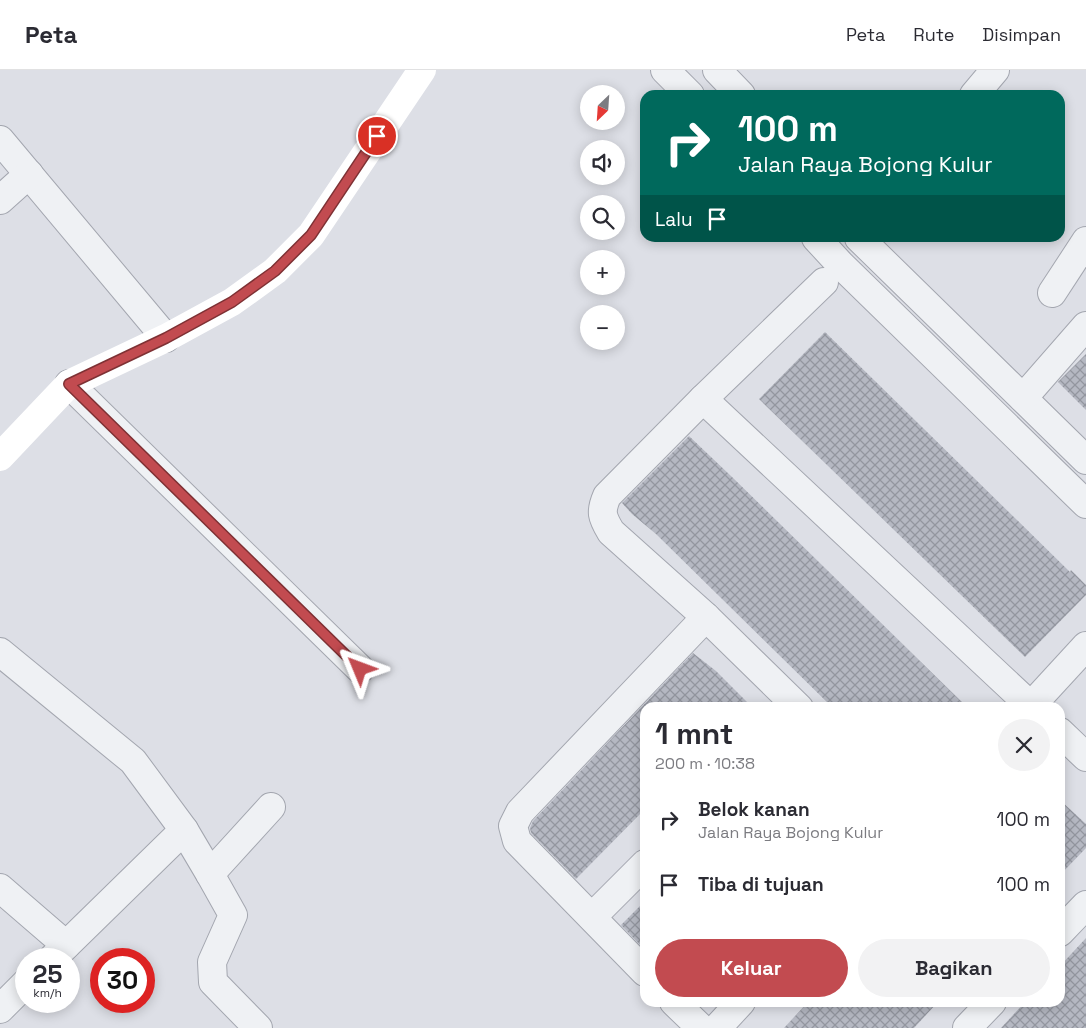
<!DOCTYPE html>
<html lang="id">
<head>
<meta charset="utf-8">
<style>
	:root { --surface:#fff; --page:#f2f2f3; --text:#2b2b33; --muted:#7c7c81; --line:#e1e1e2; --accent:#c24b50 }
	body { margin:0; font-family:"Space Grotesk",sans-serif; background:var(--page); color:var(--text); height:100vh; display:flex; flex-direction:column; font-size:19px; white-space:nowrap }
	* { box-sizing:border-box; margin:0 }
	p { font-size:16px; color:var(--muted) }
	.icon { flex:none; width:28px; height:28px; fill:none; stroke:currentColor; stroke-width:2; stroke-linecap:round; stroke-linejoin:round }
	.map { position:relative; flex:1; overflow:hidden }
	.sheet { position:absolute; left:640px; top:632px; width:425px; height:305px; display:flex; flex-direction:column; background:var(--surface); border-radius:15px; box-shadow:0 2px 12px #0003 }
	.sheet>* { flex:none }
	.top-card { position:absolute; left:640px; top:20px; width:425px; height:152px; border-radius:15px; box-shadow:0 2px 12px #0003; background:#00695c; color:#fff; overflow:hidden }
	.needle { width:32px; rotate:205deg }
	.tools { position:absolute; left:580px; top:15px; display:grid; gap:10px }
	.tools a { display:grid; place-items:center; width:45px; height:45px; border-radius:50%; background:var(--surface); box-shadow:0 2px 12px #0003; font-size:25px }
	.speed { position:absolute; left:15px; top:878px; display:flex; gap:10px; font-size:25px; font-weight:700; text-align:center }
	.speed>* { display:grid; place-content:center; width:65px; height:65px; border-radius:50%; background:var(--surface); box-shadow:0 2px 12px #0003; line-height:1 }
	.speed small { font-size:12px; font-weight:400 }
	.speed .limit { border:8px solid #d22; background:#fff; color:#111 }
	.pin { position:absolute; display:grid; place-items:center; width:42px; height:42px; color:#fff; margin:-21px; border:2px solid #fff; border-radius:50%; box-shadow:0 1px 5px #0007 }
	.me { position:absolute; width:55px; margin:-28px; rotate:314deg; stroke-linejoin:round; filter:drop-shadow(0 0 4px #0008) }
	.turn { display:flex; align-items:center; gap:18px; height:105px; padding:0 15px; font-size:22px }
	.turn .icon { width:65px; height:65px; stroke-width:2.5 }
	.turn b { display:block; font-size:35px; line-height:42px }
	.then { display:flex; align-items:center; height:48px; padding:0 15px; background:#0003; gap:10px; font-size:19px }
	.round { display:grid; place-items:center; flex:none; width:52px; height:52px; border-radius:26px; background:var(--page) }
	.headline { display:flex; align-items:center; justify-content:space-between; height:85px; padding:0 15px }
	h1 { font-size:30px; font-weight:700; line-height:38px }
	.action { display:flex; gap:10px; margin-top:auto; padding:10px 15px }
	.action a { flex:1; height:58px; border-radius:30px; background:var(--accent); color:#fff; font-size:20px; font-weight:700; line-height:58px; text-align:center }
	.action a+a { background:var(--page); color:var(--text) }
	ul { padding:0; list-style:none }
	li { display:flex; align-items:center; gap:15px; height:65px; padding:0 15px }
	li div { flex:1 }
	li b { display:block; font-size:19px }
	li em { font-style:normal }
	header { display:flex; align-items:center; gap:30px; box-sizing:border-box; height:70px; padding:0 25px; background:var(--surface); border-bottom:1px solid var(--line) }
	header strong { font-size:24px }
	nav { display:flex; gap:28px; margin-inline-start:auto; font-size:18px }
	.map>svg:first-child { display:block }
</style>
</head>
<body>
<header>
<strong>Peta</strong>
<nav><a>Peta</a><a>Rute</a><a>Disimpan</a></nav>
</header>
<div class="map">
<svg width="1086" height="958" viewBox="0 0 1086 958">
	<defs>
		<pattern id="building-cross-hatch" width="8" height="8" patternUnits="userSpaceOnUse" patternTransform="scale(1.25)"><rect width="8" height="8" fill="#b5b8c2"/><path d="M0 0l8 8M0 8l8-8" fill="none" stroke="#93969f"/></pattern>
	</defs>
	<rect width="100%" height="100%" fill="#dddfe6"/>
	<g fill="url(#building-cross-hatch)">
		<polygon points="825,262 1070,502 1071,500 1086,515 1086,525 1025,587 759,329"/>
		<polygon points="1086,284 1086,340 1058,312"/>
		<polygon points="689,366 731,406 968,638 833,638 656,464 632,444 622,433"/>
		<polygon points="693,583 716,601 753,638 645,638 645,739 576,809 531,763 530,758 533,751"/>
		<polygon points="1060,730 1086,754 1086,778 1060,805"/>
		<polygon points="645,831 645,880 621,855"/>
		<polygon points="1086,868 1086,958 1001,958 1025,932 1060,932 1060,896"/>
		<polygon points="808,932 938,932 914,958 784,958"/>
	</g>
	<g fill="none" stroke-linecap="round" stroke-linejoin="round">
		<defs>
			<g id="street">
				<polyline points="665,0 690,25"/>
				<polyline points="717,0 741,25"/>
				<polyline points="974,25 995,0"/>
				<polyline points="0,70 166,268"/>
				<polyline points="0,130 29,104"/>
				<polyline points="816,168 840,194 1086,434"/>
				<polyline points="859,168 1086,390"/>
				<polyline points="1052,223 1086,171"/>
				<polyline points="69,314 360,599"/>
				<polyline points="1023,328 1086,256"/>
				<polyline points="703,329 1033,638"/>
				<polyline points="0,582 133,691 184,760 210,804"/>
				<path d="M 799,638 L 706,547 L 611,462 C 602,447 600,442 607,426 L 703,329 L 824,212"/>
				<polyline points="1029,638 1086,576"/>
				<polyline points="1060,662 1086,687"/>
				<polyline points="0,818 66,875"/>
				<polyline points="592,847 645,794"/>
				<polyline points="1060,862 1086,835"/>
				<polyline points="52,889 184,760"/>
				<polyline points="645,902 517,771 513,756 520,742 706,547"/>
				<polyline points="674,932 701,958"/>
				<polyline points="0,939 26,913"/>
				<polyline points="258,958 213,912 212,892 233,845 210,804 271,737"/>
				<polyline points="717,958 741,932"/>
				<polyline points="967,958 992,932"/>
			</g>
		</defs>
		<use href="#street" stroke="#a3a6af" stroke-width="30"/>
		<use href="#street" stroke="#eff1f4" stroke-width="28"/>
		<polyline stroke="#fff" stroke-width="28" points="0,387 69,314 166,268 232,232 275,201 311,165 422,0"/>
	</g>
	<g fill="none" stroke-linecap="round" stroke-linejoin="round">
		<defs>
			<polyline id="route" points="360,599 69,314 166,268 232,232 275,201 311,165 377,66"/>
		</defs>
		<use href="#route" stroke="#7e3134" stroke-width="12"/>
		<use href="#route" stroke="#c24b50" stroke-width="9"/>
	</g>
</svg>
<div class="tools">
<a><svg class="needle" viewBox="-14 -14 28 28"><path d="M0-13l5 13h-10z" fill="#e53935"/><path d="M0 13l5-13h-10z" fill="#7c7c81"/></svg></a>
<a><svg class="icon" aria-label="sound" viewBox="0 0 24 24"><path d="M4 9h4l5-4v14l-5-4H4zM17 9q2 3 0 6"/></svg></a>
<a><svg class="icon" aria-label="search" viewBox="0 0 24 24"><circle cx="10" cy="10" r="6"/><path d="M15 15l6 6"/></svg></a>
<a>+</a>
<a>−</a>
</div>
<div class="speed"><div>25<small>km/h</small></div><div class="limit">30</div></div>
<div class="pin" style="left:377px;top:66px;background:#d93025"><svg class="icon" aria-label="arrive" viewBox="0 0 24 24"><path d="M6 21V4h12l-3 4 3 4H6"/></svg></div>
<svg class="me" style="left:360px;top:599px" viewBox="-20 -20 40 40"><path d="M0-17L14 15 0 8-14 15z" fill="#c24b50" stroke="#fff" stroke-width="4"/></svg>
<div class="top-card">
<div class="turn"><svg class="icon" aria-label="right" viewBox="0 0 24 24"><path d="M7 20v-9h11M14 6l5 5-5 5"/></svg><div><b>100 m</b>Jalan Raya Bojong Kulur</div></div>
<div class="then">Lalu<svg class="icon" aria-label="arrive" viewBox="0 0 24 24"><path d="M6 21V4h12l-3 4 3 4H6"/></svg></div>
</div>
<section class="sheet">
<div class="headline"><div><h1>1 mnt</h1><p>200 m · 10:38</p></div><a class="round"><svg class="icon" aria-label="close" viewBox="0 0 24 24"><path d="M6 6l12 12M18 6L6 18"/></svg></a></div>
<ul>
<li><svg class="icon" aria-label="right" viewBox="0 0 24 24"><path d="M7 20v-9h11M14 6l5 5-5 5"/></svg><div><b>Belok kanan</b><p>Jalan Raya Bojong Kulur</p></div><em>100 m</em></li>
<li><svg class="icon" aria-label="arrive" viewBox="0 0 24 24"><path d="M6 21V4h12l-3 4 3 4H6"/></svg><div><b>Tiba di tujuan</b></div><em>100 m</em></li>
</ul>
<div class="action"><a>Keluar</a><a>Bagikan</a></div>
</section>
</div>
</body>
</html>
